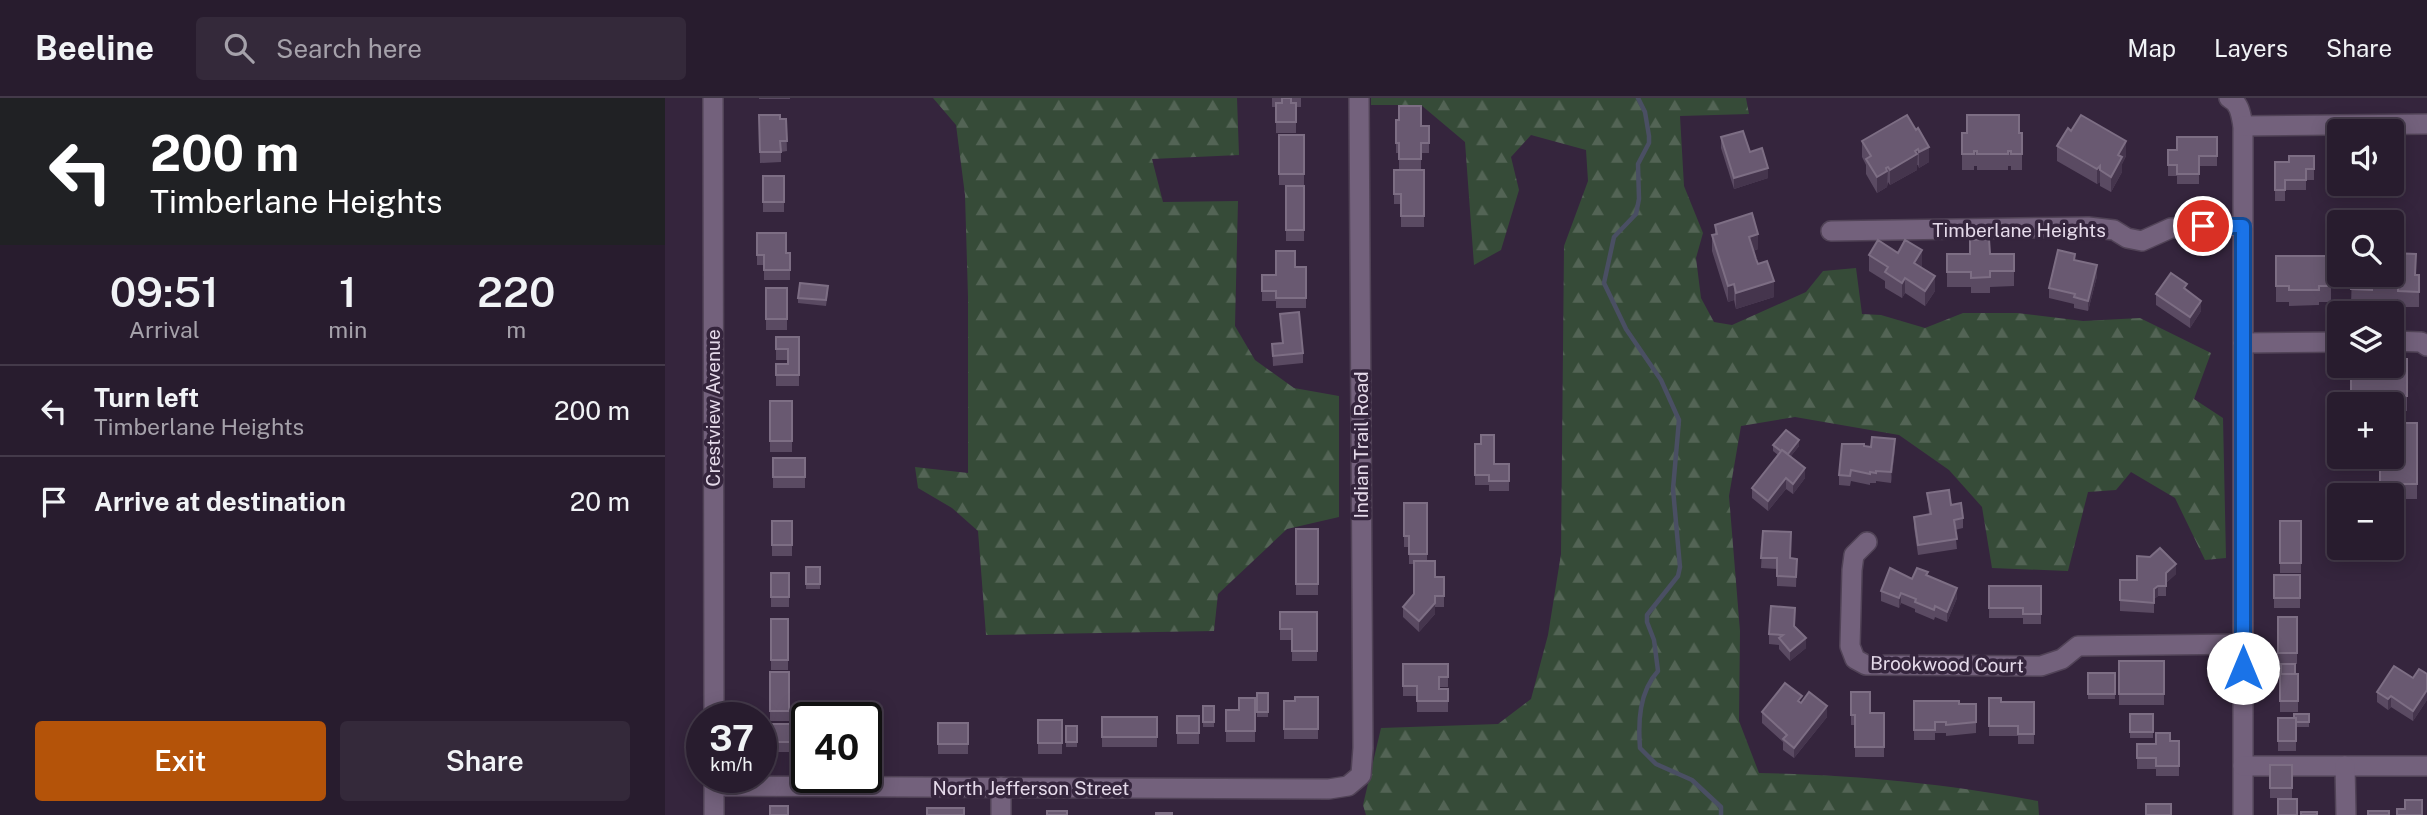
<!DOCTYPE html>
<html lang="en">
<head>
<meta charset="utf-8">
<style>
	:root { --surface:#281c2e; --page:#34293a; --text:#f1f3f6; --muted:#a5a1aa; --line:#443a4a; --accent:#b45309 }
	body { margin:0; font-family:"Public Sans",sans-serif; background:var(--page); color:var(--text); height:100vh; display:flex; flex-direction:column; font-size:26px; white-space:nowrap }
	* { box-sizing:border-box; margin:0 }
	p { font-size:23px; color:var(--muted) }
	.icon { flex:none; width:38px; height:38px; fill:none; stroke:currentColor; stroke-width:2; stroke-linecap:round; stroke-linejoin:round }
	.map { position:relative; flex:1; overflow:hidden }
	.side { display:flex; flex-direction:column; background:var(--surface); width:665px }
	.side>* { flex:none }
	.hud { background:#202124; color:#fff; overflow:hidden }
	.fabs { position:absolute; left:1662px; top:21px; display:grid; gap:14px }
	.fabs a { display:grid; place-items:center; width:77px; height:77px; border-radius:7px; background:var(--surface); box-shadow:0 4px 18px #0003,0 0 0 2px var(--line); font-size:35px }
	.speed { position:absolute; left:21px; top:604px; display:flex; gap:14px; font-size:35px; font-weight:700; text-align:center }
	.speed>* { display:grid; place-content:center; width:91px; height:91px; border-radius:50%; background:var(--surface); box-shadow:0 4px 18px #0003,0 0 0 2px var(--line); line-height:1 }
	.speed small { font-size:18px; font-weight:400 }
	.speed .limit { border:4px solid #111; border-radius:10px; background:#fff; color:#111 }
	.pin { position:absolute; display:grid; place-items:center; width:60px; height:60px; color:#fff; margin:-30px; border:4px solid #fff; border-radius:50%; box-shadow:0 2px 7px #0007 }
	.me { position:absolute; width:77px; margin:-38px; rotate:0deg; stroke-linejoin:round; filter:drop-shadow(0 0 5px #0008) }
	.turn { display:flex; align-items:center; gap:24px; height:147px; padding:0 35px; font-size:32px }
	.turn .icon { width:91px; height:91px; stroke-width:2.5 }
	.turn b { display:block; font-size:49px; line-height:60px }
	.eta { display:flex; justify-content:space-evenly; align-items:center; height:119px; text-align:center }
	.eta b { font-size:42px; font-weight:600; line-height:49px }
	.action { display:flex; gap:14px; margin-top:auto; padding:14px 35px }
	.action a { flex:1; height:80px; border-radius:7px; background:var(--accent); color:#fff; font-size:28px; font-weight:600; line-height:80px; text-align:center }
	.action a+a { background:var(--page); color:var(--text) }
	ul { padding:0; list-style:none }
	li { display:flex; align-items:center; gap:21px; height:91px; padding:0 35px; border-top:2px solid var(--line) }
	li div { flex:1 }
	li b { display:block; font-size:26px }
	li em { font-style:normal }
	header { display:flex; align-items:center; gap:42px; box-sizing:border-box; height:98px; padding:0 35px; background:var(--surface); border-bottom:2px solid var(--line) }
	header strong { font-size:33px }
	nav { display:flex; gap:38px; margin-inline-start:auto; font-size:24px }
	.search { width:490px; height:63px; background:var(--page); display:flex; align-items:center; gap:18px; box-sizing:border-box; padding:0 24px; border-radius:7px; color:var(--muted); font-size:26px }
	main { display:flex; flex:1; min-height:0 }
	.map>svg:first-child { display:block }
</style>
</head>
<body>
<header>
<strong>Beeline</strong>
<div class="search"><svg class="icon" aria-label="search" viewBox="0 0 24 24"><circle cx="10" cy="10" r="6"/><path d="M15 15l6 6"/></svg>Search here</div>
<nav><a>Map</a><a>Layers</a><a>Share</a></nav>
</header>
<main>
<section class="side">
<div class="hud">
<div class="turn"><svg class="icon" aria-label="left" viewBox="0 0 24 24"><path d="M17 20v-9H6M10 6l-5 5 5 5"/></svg><div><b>200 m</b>Timberlane Heights</div></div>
</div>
<div class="eta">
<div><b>09:51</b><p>Arrival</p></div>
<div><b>1</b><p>min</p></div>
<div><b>220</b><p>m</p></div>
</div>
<ul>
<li><svg class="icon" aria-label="left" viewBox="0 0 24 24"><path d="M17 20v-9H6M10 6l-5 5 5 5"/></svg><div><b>Turn left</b><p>Timberlane Heights</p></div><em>200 m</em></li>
<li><svg class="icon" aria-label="arrive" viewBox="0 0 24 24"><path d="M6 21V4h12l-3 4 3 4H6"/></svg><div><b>Arrive at destination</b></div><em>20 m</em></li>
</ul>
<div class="action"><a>Exit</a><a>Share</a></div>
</section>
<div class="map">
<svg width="1762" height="717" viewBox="0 0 1762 717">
	<defs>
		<pattern id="forest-firs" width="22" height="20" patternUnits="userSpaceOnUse" patternTransform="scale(1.75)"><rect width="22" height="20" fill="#364b38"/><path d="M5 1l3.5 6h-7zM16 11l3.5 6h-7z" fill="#536455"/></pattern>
	</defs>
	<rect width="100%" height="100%" fill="#35253d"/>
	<g fill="url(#forest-firs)">
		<polygon points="268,0 572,0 574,57 487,61 498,104 573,103 570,228 590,262 629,290 674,298 674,419 622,431 553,496 549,533 321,537 313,433 287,410 253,390 250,369 303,375 303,199 300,97 291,27"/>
		<path d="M 706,0 L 1081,0 L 1084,16 L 1015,18 L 1019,88 L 1038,135 L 1031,160 L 1036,200 L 1049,224 L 1067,227 L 1141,194 L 1158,173 L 1191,170 L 1197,216 L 1216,217 L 1260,230 L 1298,215 L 1352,215 L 1418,223 L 1475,220 L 1546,255 L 1529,301 L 1558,320 L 1561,460 L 1540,462 L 1510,400 L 1466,374 L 1451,392 L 1423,394 L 1403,473 L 1327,470 L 1317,409 L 1284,372 L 1234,337 L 1130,319 L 1076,328 L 1064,398 L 1075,533 L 1074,623 L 1094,675 C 1191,677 1276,685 1373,703 L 1374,717 L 701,717 L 698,707 L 716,630 L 833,626 L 866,601 L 883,537 L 896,456 L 899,148 L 923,83 L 921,52 L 866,37 L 846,59 L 854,92 L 836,152 L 809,167 L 800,44 L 756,7 L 706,7 Z"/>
	</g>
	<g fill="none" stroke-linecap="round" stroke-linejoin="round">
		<path stroke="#4a4f63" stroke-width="4.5" d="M 973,0 L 980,14 L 984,38 L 984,45 L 973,66 L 974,101 L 971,116 L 949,139 L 939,185 L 961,231 L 996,282 L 1014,322 L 1008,391 L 1015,469 L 1013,478 L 982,517 L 982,524 L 989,542 L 993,573 C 974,594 973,624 975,650 L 991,666 L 1027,682 L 1056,709 L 1056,717"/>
		<defs>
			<g id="minor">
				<polyline points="48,0 49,620"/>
				<path d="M 1564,0 C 1575,5 1576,17 1578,28 L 1578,717"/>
				<polyline points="1578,28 1762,26"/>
				<polyline points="1166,133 1423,129 1449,132 1462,140 1477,143 1506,130 1578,128"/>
				<polyline points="1727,243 1756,244 1762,248"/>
				<polyline points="1578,245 1675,244"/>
				<polyline points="1202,444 1189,457 1187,472 1185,548 1190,561 1201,567 1376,568 1397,561 1413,548 1578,546"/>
				<polyline points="1578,668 1762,668"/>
				<polyline points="1680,668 1681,717"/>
				<polyline points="49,688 664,691 683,688 696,677 698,650 694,0"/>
				<polyline points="336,689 336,717"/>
				<polyline points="49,717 49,679"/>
			</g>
		</defs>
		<use href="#minor" stroke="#514357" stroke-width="22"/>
		<use href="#minor" stroke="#73617c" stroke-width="19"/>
	</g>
	<g fill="#5a4a62">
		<rect x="94" y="0" width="31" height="1"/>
		<polygon points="607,0 636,0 636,9 631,9 631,35 611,35 611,9 607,9"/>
		<polygon points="94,17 115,21 121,21 122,53 116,54 116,64 95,65"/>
		<polygon points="1242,17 1264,64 1254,70 1253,67 1252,67 1252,72 1225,87 1223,84 1222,89 1212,95 1201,76 1201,67 1197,59 1197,43"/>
		<polygon points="731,22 756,28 764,28 764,55 756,55 756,71 734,71 734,55 731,55"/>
		<polygon points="1297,35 1357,35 1357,72 1346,72 1346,68 1343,68 1343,72 1312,72 1312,68 1309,68 1309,72 1297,72"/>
		<rect x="614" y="37" width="25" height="50"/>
		<polygon points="1056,39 1085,54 1103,80 1069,91 1056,50"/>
		<polygon points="1552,39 1552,68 1534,68 1534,86 1512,86 1512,78 1503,78 1503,52 1512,52"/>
		<polygon points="1392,48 1461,58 1457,66 1457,74 1446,94 1435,88 1435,84 1432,86 1392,63"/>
		<polygon points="1649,58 1649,82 1641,82 1641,92 1620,92 1620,103 1610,103 1610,64 1624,64"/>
		<polygon points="1733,61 1733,100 1719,100 1719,92 1696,92 1696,86 1727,86"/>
		<polygon points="729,72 759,72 759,129 736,129 736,106 729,106"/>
		<rect x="98" y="78" width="21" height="36"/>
		<rect x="621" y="88" width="18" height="55"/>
		<polygon points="1050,127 1093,151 1088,153 1093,166 1109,199 1071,211 1069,202 1063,204 1047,153 1047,137 1050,137"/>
		<polygon points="92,135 121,155 125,155 125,182 99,182 99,167 92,167"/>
		<polygon points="1233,155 1257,168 1256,169 1270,193 1260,208 1240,195 1237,200 1220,190 1220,183 1204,173 1204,157"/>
		<polygon points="1282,156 1349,156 1349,188 1325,189 1325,195 1306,195 1306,189 1282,189"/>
		<polygon points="1611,158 1666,158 1666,204 1654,204 1654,207 1624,208 1624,204 1611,204"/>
		<polygon points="1410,162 1432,178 1423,213 1409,210 1409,206 1384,200 1384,190"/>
		<polygon points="630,169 641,169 641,210 611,210 611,203 597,203 597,177 611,177"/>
		<polygon points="1687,177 1754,177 1754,209 1733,209 1733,201 1707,201 1707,207 1686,206"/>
		<rect x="101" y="190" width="21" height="42"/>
		<polygon points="1522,192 1536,213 1525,230 1491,207 1491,196"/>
		<polygon points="163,193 161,208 133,205 133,200"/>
		<polygon points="615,216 638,255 638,265 608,268 607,246 617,245"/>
		<polygon points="111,239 134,239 134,288 111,288 111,266 123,266 123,262 111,262"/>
		<polygon points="1732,261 1742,261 1742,313 1727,313 1727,306 1686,306 1686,268"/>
		<rect x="105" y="303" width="22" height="51"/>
		<polygon points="1752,325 1752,401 1727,401 1727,397 1715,397 1715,359"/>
		<polygon points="810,346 829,366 844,366 844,393 824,393 824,387 810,387"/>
		<polygon points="1108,347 1134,348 1126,358 1140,380 1128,396 1121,391 1103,413 1087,400 1087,390 1113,357 1108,353"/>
		<polygon points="1199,348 1230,351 1226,385 1211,383 1211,385 1205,385 1205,387 1186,383 1185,388 1174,387 1174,377"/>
		<rect x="108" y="360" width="32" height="30"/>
		<polygon points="1262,395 1286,407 1298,420 1298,430 1290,432 1292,451 1253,457 1249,429 1249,419 1264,416"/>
		<polygon points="739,405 762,405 762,463 770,479 779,479 779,509 770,509 770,516 754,534 738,519 738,509 749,496 749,466 744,466 744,449 739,449"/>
		<rect x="107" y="423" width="20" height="35"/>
		<rect x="1615" y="423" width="21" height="52"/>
		<rect x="631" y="431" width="22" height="66"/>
		<polygon points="1098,433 1126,460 1132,461 1131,489 1112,488 1112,471 1096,470"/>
		<rect x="141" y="469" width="14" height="22"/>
		<rect x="106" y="475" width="18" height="34"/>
		<polygon points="1511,476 1501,485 1501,498 1493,498 1489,501 1489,515 1455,513 1455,482 1472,482"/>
		<rect x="1609" y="477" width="26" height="33"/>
		<polygon points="1263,478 1292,500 1282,524 1270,519 1269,522 1250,514 1250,511 1236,505 1234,510 1216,503 1216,493 1247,481"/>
		<polygon points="1324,488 1376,488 1376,526 1358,526 1358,520 1324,520"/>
		<polygon points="615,514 652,514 652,563 627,563 627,542 615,542"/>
		<rect x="1613" y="519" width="19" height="47"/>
		<rect x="106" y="521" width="17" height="51"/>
		<polygon points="1129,528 1141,550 1125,563 1114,551 1114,547 1104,546 1104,536"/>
		<rect x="1454" y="563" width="45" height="44"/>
		<polygon points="738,566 783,566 783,589 774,589 774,591 783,591 783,614 752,614 752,598 738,598"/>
		<rect x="105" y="574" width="19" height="49"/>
		<rect x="1423" y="575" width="27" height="26"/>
		<rect x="1615" y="576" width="18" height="38"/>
		<polygon points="1762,576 1762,602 1748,623 1726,609 1723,612 1712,604 1712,594"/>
		<polygon points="1186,594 1205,615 1219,615 1219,659 1190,659 1190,627 1186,627"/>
		<rect x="592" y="595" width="11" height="24"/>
		<polygon points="653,599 653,641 619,641 619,603 630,603"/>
		<polygon points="590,600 590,644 561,644 561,612 574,612"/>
		<polygon points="1324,600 1336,604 1369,604 1369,646 1353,646 1353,638 1324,638"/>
		<polygon points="1249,603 1311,606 1311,635 1281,638 1281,635 1270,635 1270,642 1249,642"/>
		<polygon points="1137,604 1162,619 1129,660 1118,652 1118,644 1097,625 1097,614"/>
		<rect x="538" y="608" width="11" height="21"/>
		<rect x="1465" y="616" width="23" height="24"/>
		<polygon points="1644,616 1644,629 1631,629 1631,653 1613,653 1613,620 1629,620"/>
		<rect x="512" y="618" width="22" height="28"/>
		<rect x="437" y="619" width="55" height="30"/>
		<rect x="373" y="622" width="24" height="34"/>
		<rect x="273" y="625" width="30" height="31"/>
		<rect x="106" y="626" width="36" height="28"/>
		<rect x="401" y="628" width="11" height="21"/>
		<polygon points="1505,643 1514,643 1514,678 1491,678 1491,671 1472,671 1472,646 1491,646"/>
		<rect x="1605" y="667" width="22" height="33"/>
	</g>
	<g fill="#45354d">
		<polygon points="1461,43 1461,58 1457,66 1457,74 1446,94 1446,79 1453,57"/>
		<polygon points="1264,49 1264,64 1254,70 1254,54"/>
		<polygon points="1253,51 1252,72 1225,87 1225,72"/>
		<polygon points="1435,68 1435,84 1432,86 1432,71"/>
		<polygon points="1223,69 1222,89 1212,95 1212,79"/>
		<polygon points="1103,70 1103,80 1069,91 1069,80"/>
		<polygon points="1093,136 1093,151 1084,154 1084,139"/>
		<polygon points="1257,152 1257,168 1249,180 1249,165"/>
		<polygon points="1432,167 1432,178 1423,213 1423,203"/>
		<polygon points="1270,178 1270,193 1260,208 1260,193"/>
		<polygon points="1240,180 1240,195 1237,200 1237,185"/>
		<polygon points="1109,183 1109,199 1071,211 1071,195"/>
		<polygon points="1069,186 1069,202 1063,204 1063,188"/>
		<polygon points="1536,203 1536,213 1525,230 1525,219"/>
		<polygon points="1230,341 1230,351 1226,385 1226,374"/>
		<polygon points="1134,342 1134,348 1122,363 1122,358"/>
		<polygon points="1140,370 1140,380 1128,396 1128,386"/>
		<polygon points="1121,380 1121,391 1103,413 1103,403"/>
		<polygon points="1511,466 1511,476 1501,485 1501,475"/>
		<polygon points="1493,488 1493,498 1489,501 1489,491"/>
		<polygon points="1292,490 1292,500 1282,524 1282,514"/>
		<polygon points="1236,495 1236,505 1234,510 1234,500"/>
		<polygon points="770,505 770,516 754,534 754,523"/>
		<polygon points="1141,540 1141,550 1125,563 1125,553"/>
		<polygon points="1762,592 1762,602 1748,623 1748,613"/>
		<polygon points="1726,598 1726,609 1723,612 1723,601"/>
		<polygon points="1162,608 1162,619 1129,660 1129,650"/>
	</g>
	<g fill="#695971" stroke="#7d6e84" stroke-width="2">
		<polygon points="617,0 626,0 626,5 631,5 631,24 611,24 611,5 617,5"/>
		<polygon points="734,8 756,8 756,28 764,28 764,45 756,45 756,61 734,61 734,45 731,45 731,22 734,22"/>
		<polygon points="94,17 115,17 115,21 121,21 122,43 115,43 116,54 95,54"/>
		<polygon points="1242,17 1251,32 1253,30 1264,49 1254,54 1253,51 1250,53 1252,56 1225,72 1223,69 1221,70 1222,73 1212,79 1201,61 1206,58 1197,43"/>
		<polygon points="1302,17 1354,17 1354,35 1357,35 1357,56 1346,56 1346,53 1343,53 1343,56 1312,56 1312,53 1309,53 1309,56 1297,56 1297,35 1302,35"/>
		<polygon points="1416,17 1461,43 1453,57 1457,59 1446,79 1435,72 1435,68 1432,71 1392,48 1403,30 1406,33"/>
		<polygon points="1078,33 1085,54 1097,50 1103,70 1069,80 1056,39"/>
		<rect x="614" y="37" width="25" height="39"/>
		<polygon points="1512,39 1552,39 1552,58 1534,58 1534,76 1512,76 1512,67 1503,67 1503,52 1512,52"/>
		<rect x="1673" y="55" width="2" height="19"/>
		<polygon points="1624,58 1649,58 1649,71 1641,71 1641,82 1620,82 1620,92 1610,92 1610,64 1624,64"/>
		<polygon points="1727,61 1733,61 1733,90 1719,90 1719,86 1727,86"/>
		<polygon points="729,72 759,72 759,118 736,118 736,96 729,96"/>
		<rect x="98" y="78" width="21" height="26"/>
		<rect x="621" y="88" width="18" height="44"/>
		<polygon points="1087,115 1093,136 1084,139 1091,161 1093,166 1102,163 1109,183 1071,195 1069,186 1063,188 1047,137 1052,136 1050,127"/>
		<polygon points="92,135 121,135 121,155 125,155 125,172 99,172 99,157 92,157"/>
		<polygon points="1324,141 1325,156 1349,156 1349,173 1325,173 1325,179 1306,180 1306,174 1282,174 1282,156 1305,156 1305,142"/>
		<polygon points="1213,142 1233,155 1240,142 1257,152 1249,165 1270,178 1260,193 1240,180 1237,185 1220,174 1223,169 1204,157"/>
		<polygon points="1393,152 1410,156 1409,162 1432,167 1423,203 1409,199 1410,196 1384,190"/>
		<polygon points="611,153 630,153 630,169 641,169 641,200 611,200 611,193 597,193 597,177 611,177"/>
		<polygon points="1727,155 1751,156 1750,177 1754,177 1754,194 1733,193 1733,186 1707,185 1707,192 1686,191 1687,177 1727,177"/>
		<polygon points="1611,158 1666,158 1666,188 1654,188 1654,192 1624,192 1624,188 1611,188"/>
		<polygon points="1506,175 1522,186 1519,190 1536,203 1525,219 1491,196"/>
		<polygon points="135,185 163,188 161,202 133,200"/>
		<rect x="101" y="190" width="21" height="31"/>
		<polygon points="634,214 638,255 608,258 607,246 618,245 615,216"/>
		<polygon points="111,239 134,239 134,277 111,277 111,266 123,266 123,251 111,251"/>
		<polygon points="1727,255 1732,255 1732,261 1742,261 1742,298 1686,298 1686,268 1727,268"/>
		<rect x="105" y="303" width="22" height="40"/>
		<polygon points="1727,325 1752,325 1752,386 1715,386 1715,359 1727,359"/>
		<polygon points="1121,332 1134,342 1123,356 1117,352 1116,353 1108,347"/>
		<polygon points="816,337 829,337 829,366 844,366 844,383 824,383 824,377 810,377 810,346 816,346"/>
		<polygon points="1207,339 1230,341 1226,374 1211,373 1211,375 1205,374 1205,376 1186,372 1185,378 1174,377 1177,346 1199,346 1199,348 1206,349"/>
		<polygon points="1117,352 1140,370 1128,386 1121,380 1103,403 1087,390"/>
		<rect x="108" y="360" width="32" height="19"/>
		<polygon points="1284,392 1286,407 1296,405 1298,420 1289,422 1292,441 1253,447 1249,419 1266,416 1262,395"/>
		<polygon points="739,405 762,405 762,456 744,456 744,438 739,438"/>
		<rect x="107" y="423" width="20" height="24"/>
		<rect x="1615" y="423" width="21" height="42"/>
		<rect x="631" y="431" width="22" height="55"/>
		<polygon points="1098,433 1126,434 1125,460 1132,461 1131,479 1112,478 1112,460 1096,460"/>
		<polygon points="1495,450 1511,466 1501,475 1501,488 1493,488 1489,491 1489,505 1455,502 1455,482 1472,482 1472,458 1485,459"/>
		<polygon points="749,463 770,463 770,479 779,479 779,498 770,498 770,505 754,523 738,509 749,496"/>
		<rect x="141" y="469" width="14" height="17"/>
		<polygon points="1225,470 1247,481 1252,470 1263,474 1261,477 1292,490 1282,514 1270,508 1269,512 1250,504 1251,501 1236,495 1234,500 1216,493"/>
		<rect x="106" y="475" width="18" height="24"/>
		<rect x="1609" y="477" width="26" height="23"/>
		<polygon points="1324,488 1376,488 1376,516 1358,516 1358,510 1324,510"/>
		<polygon points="1106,508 1130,510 1129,528 1141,540 1125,553 1114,540 1118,537 1104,536"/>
		<polygon points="615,514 652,514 652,553 627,553 627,531 615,531"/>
		<rect x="1613" y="519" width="19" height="36"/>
		<rect x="106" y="521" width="17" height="41"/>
		<rect x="1454" y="563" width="45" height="33"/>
		<polygon points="738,566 783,566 783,579 774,579 774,591 783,591 783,603 752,603 752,588 738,588"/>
		<rect x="1616" y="566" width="14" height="10"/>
		<polygon points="1729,568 1748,580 1754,571 1762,576 1762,592 1748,613 1726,598 1723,601 1712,594"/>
		<rect x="105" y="574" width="19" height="39"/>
		<rect x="1423" y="575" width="27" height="21"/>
		<rect x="1615" y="576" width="18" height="27"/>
		<polygon points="1120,585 1137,598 1133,603 1136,605 1144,594 1162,608 1129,650 1118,641 1122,637 1097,614"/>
		<polygon points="1186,594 1205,594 1205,615 1219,615 1219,649 1190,649 1190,617 1186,617"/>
		<rect x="592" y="595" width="11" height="19"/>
		<polygon points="630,599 653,599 653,631 619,631 619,603 630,603"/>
		<polygon points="574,600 590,600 590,633 561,633 561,612 574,612"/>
		<polygon points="1324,600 1336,600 1336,604 1369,604 1369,636 1353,636 1353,628 1324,628"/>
		<polygon points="1249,603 1294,603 1294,606 1311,606 1311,624 1281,627 1281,624 1270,624 1270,632 1249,632"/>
		<rect x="538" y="608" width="11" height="16"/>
		<rect x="1465" y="616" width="23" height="18"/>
		<polygon points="1629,616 1644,616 1644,624 1631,624 1631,620 1629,620"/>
		<rect x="512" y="618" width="22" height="17"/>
		<rect x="437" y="619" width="55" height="20"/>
		<rect x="1613" y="620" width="18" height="23"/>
		<rect x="373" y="622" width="24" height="23"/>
		<rect x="273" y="625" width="30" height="21"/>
		<rect x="106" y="626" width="36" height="18"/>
		<rect x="401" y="628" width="11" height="16"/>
		<polygon points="1491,635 1505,635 1505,643 1514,643 1514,668 1491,668 1491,660 1472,660 1472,646 1491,646"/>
		<rect x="1605" y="667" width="22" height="23"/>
		<rect x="1613" y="701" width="19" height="16"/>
		<polygon points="1740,702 1757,702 1757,717 1732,717 1732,711 1740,711"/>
		<rect x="1481" y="706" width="25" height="11"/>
		<rect x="105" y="708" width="18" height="9"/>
		<rect x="262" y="710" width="37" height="7"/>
		<rect x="382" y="713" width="20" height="4"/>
		<rect x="1703" y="713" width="21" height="4"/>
		<rect x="1636" y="714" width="16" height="3"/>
		<rect x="491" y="715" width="16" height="2"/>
	</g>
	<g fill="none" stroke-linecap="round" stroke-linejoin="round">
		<defs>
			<polyline id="route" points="1538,128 1578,128 1578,570"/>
		</defs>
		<use href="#route" stroke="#114b97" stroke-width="18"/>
		<use href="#route" stroke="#1a73e8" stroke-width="12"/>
	</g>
	<g text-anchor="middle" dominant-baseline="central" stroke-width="7" stroke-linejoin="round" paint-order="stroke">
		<g font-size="19" fill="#e5daea" stroke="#35253d">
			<text x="1354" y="132">Timberlane Heights</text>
			<text transform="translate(48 310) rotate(-90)">Crestview Avenue</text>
			<text transform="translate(696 347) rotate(-90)">Indian Trail Road</text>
			<text transform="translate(1282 566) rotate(1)">Brookwood Court</text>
			<text x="366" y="690">North Jefferson Street</text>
		</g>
	</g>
</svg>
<div class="fabs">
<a><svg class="icon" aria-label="sound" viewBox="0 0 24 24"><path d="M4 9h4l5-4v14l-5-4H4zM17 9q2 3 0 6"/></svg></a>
<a><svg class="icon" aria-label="search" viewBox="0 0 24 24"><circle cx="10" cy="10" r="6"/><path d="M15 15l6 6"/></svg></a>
<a><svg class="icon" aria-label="layers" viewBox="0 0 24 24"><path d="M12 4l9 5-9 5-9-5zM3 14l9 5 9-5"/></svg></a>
<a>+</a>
<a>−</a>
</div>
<div class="speed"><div>37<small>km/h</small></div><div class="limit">40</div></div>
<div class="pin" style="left:1538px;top:128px;background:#d93025"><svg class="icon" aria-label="arrive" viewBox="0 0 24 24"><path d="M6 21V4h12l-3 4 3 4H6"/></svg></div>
<svg class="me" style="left:1578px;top:570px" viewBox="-20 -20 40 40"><circle r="19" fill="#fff"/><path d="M0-13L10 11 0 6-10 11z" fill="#1a73e8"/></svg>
</div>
</main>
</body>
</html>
